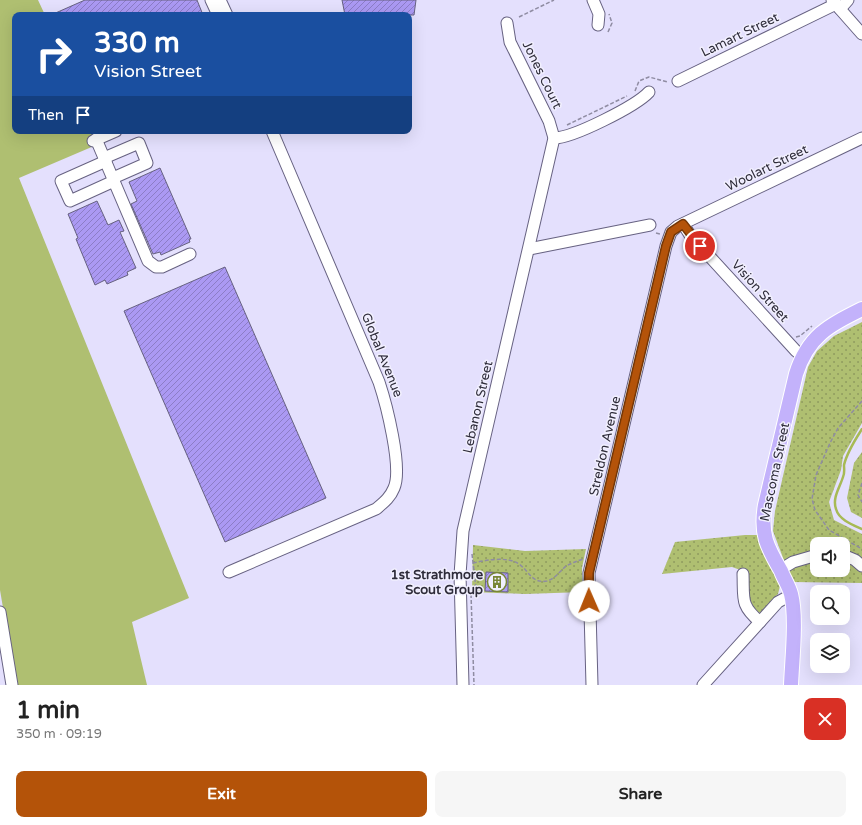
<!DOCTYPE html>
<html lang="en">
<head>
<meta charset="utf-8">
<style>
	:root { --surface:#fff; --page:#f6f6f6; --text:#222; --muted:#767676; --accent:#b45309 }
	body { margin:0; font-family:"Varela Round",sans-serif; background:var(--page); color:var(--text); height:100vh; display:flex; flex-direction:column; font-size:15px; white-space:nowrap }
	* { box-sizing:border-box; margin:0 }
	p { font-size:13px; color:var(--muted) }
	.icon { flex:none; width:22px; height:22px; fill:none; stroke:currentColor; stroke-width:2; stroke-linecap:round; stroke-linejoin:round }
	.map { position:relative; height:685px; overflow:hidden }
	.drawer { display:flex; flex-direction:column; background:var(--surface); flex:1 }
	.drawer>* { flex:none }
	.top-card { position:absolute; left:12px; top:12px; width:400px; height:122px; border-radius:8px; box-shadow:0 4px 16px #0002; background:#1a4fa0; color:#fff; overflow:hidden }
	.controls { position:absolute; left:810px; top:537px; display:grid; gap:8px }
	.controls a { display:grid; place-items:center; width:40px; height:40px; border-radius:8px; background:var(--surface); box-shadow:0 4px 16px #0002; font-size:20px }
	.pin { position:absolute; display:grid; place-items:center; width:34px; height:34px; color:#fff; margin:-17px; border:2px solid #fff; border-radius:50%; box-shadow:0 1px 4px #0007 }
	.me { position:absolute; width:44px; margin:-22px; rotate:359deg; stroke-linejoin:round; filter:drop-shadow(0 0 3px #0008) }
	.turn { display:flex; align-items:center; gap:14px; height:84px; padding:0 16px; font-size:18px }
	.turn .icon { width:52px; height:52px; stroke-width:2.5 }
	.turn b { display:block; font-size:28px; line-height:34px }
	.then { display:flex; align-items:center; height:38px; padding:0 16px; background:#0003; gap:8px; font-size:15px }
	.round { display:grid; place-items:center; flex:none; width:42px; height:42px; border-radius:8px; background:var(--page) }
	.headline { display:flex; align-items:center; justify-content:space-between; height:68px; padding:0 16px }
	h1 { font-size:24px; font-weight:800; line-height:30px }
	.primary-button { display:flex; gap:8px; margin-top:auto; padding:8px 16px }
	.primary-button a { flex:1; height:46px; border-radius:8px; background:var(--accent); color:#fff; font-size:16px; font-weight:800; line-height:46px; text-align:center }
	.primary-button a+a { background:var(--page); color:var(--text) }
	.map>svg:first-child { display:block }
</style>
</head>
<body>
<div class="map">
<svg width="862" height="685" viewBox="0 0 862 685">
	<defs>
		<pattern id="park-dots" width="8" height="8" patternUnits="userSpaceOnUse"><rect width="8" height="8" fill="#afbf71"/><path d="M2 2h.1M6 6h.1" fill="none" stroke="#8f9b5e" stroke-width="1.8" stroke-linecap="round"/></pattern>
		<pattern id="building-hatch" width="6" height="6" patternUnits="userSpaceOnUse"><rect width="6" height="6" fill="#ab99f3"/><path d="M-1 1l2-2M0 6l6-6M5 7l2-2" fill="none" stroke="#8c7dc6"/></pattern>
	</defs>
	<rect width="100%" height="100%" fill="#e4e0fd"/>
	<polygon fill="#afbf71" points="0,0 38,0 45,15 15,15 15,131 81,131 81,133 95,131 96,134 90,136 94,146 19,178 189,598 132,622 147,685 16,685 0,590"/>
	<g fill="url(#park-dots)" fill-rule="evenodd">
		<path d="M 862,322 L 862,423 L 843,456 L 841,470 L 829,502 L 834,520 L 862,534 L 862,583 L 792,582 L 773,531 L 775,511 L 808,367 L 817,351 L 834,336 ZM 817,544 L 843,544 L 843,570 L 817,570 Z"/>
		<polygon points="862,452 862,518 851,512 847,498 854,463"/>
		<polygon points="745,535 757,535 780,586 778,594 760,613 749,608 746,572 732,567 662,574 675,542"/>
		<polygon points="473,545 525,551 586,549 582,568 583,592 525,594 472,592"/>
	</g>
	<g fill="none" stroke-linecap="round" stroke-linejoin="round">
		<path stroke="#a7ba55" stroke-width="2.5" d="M 862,429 C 855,440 847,452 844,465 C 844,469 845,473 843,477 C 840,487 832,498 836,509 C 839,520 853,525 862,529"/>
	</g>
	<g fill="url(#building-hatch)" stroke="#666180">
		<polygon points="85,0 197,0 203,15 51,15"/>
		<polygon points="342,0 416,0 414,15 345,15"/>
		<polygon points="160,168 191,239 189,239 190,242 161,255 160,252 153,254 131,204 137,201 129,182"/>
		<polygon points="97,201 108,225 119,220 124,231 120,232 136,268 127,272 128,275 107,284 105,280 95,285 76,239 78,238 68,214"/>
		<polygon points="225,267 326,498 225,542 124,311"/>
		<polygon points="486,572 508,573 508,592 485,591"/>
	</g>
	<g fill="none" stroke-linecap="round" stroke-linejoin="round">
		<defs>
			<g id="minor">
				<polyline points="211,0 218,15"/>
				<polyline points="220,0 227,15"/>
				<polyline points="593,0 599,14 598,25"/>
				<polyline points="832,0 862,34"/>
				<polyline points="840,9 848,0"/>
				<polyline points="678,81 836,4"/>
				<path d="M 554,138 C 573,138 636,106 649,92"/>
				<polyline points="96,139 148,261 156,267 162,267 190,254"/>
				<polyline points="93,141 116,131"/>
				<polyline points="104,158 139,143 147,163 113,178"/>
				<polyline points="106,161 61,181 70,201 114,181"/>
				<polyline points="683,224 690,235 796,351 802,356"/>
				<polyline points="529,249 650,225"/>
				<polyline points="843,555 855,560 862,566"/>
				<polyline points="780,570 793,562 817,555"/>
				<path d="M 229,572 L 376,509 C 383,503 390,498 394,488 C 403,468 386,403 379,382 L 272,131"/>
				<path d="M 743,574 C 744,599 740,605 760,622"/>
				<polyline points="0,612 12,685"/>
				<polyline points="463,685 460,575 463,531 554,138 549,121 510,42 507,23"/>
				<polyline points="592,685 589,573 666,246 671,232 678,226 862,138"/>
				<polyline points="703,685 778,602 791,595"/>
			</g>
			<path id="major" d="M 791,685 C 792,660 797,617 791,594 C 789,586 784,579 781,571 C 767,547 760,534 765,505 L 796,374 C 808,336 828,326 862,309"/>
		</defs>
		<use href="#minor" stroke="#676282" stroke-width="13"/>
		<use href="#major" stroke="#fff" stroke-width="16"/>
		<g stroke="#8f8ca2" stroke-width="1.5" stroke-dasharray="4 2" stroke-linecap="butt">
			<polyline points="519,17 554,0"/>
			<polyline points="608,32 612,23 609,14"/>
			<polyline points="635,91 639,81 649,77 668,82"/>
			<polyline points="567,125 627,96"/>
			<polyline points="656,233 660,234"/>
			<polyline points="796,337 800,336 812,326"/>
			<polyline points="862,401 838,428 830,443 816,475 812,499 815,510 829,530 862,549"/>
			<polyline points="862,483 858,495 862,502"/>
			<polyline points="472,554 476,588 471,594 474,685"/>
			<path d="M 473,563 C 487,560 507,556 519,564 C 529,571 532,584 547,581 C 555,579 560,571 566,566 C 572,563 577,561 583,559"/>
		</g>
		<use href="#minor" stroke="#fff" stroke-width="11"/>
		<use href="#major" stroke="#c3b2fb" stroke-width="14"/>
	</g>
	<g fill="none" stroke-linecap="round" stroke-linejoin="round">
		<defs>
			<polyline id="route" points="589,601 589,573 666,246 671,232 683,224 700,246"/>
		</defs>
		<use href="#route" stroke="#753606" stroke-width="10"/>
		<use href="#route" stroke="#b45309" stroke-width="7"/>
	</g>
	<defs>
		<symbol id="building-ring" viewBox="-11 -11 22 22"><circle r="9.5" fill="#f1effe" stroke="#788635" stroke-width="1.5"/><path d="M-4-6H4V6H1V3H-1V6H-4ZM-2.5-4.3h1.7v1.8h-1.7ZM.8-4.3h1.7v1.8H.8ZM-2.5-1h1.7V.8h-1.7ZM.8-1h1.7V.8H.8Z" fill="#788635"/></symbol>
	</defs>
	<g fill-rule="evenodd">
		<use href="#building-ring" x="486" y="571" width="22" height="22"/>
	</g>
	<g text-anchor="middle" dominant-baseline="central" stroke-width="3" stroke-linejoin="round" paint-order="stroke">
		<g font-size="13" fill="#2e2c3a" stroke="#f1effe">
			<text transform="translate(740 35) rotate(-26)">Lamart Street</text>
			<text transform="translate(542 75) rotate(64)">Jones Court</text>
			<text transform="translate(767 168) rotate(-26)">Woolart Street</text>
			<text transform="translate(760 291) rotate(48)">Vision Street</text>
			<text transform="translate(382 355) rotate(68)">Global Avenue</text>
			<text transform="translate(478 407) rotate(-77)">Lebanon Street</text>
			<text transform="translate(605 446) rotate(-77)">Streldon Avenue</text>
			<text transform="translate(775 472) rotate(-78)">Mascoma Street</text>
		</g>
		<g font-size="13" font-weight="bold" fill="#2e2c3a" stroke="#f1effe" text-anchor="end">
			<text x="483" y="575">1st Strathmore<tspan x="483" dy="15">Scout Group</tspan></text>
		</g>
	</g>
</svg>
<div class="controls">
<a><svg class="icon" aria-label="sound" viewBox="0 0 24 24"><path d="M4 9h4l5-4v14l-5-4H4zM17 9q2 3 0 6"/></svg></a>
<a><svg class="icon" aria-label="search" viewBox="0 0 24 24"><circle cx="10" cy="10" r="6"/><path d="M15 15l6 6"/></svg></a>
<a><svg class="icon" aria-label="layers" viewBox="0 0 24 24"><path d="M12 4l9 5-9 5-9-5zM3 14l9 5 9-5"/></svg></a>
</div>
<div class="pin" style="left:700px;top:246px;background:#d93025"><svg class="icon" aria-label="arrive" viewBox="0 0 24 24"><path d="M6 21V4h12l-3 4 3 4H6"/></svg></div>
<svg class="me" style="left:589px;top:601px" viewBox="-20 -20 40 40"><circle r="19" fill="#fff"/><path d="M0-13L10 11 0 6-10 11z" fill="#b45309"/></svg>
<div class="top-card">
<div class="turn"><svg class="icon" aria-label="right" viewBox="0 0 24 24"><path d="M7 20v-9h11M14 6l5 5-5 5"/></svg><div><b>330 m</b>Vision Street</div></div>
<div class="then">Then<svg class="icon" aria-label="arrive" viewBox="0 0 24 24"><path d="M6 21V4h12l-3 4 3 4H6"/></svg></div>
</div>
</div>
<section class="drawer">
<div class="headline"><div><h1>1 min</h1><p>350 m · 09:19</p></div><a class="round" style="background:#d93025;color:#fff"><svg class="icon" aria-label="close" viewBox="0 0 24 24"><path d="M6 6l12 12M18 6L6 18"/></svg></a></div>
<div class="primary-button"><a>Exit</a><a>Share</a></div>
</section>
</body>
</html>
